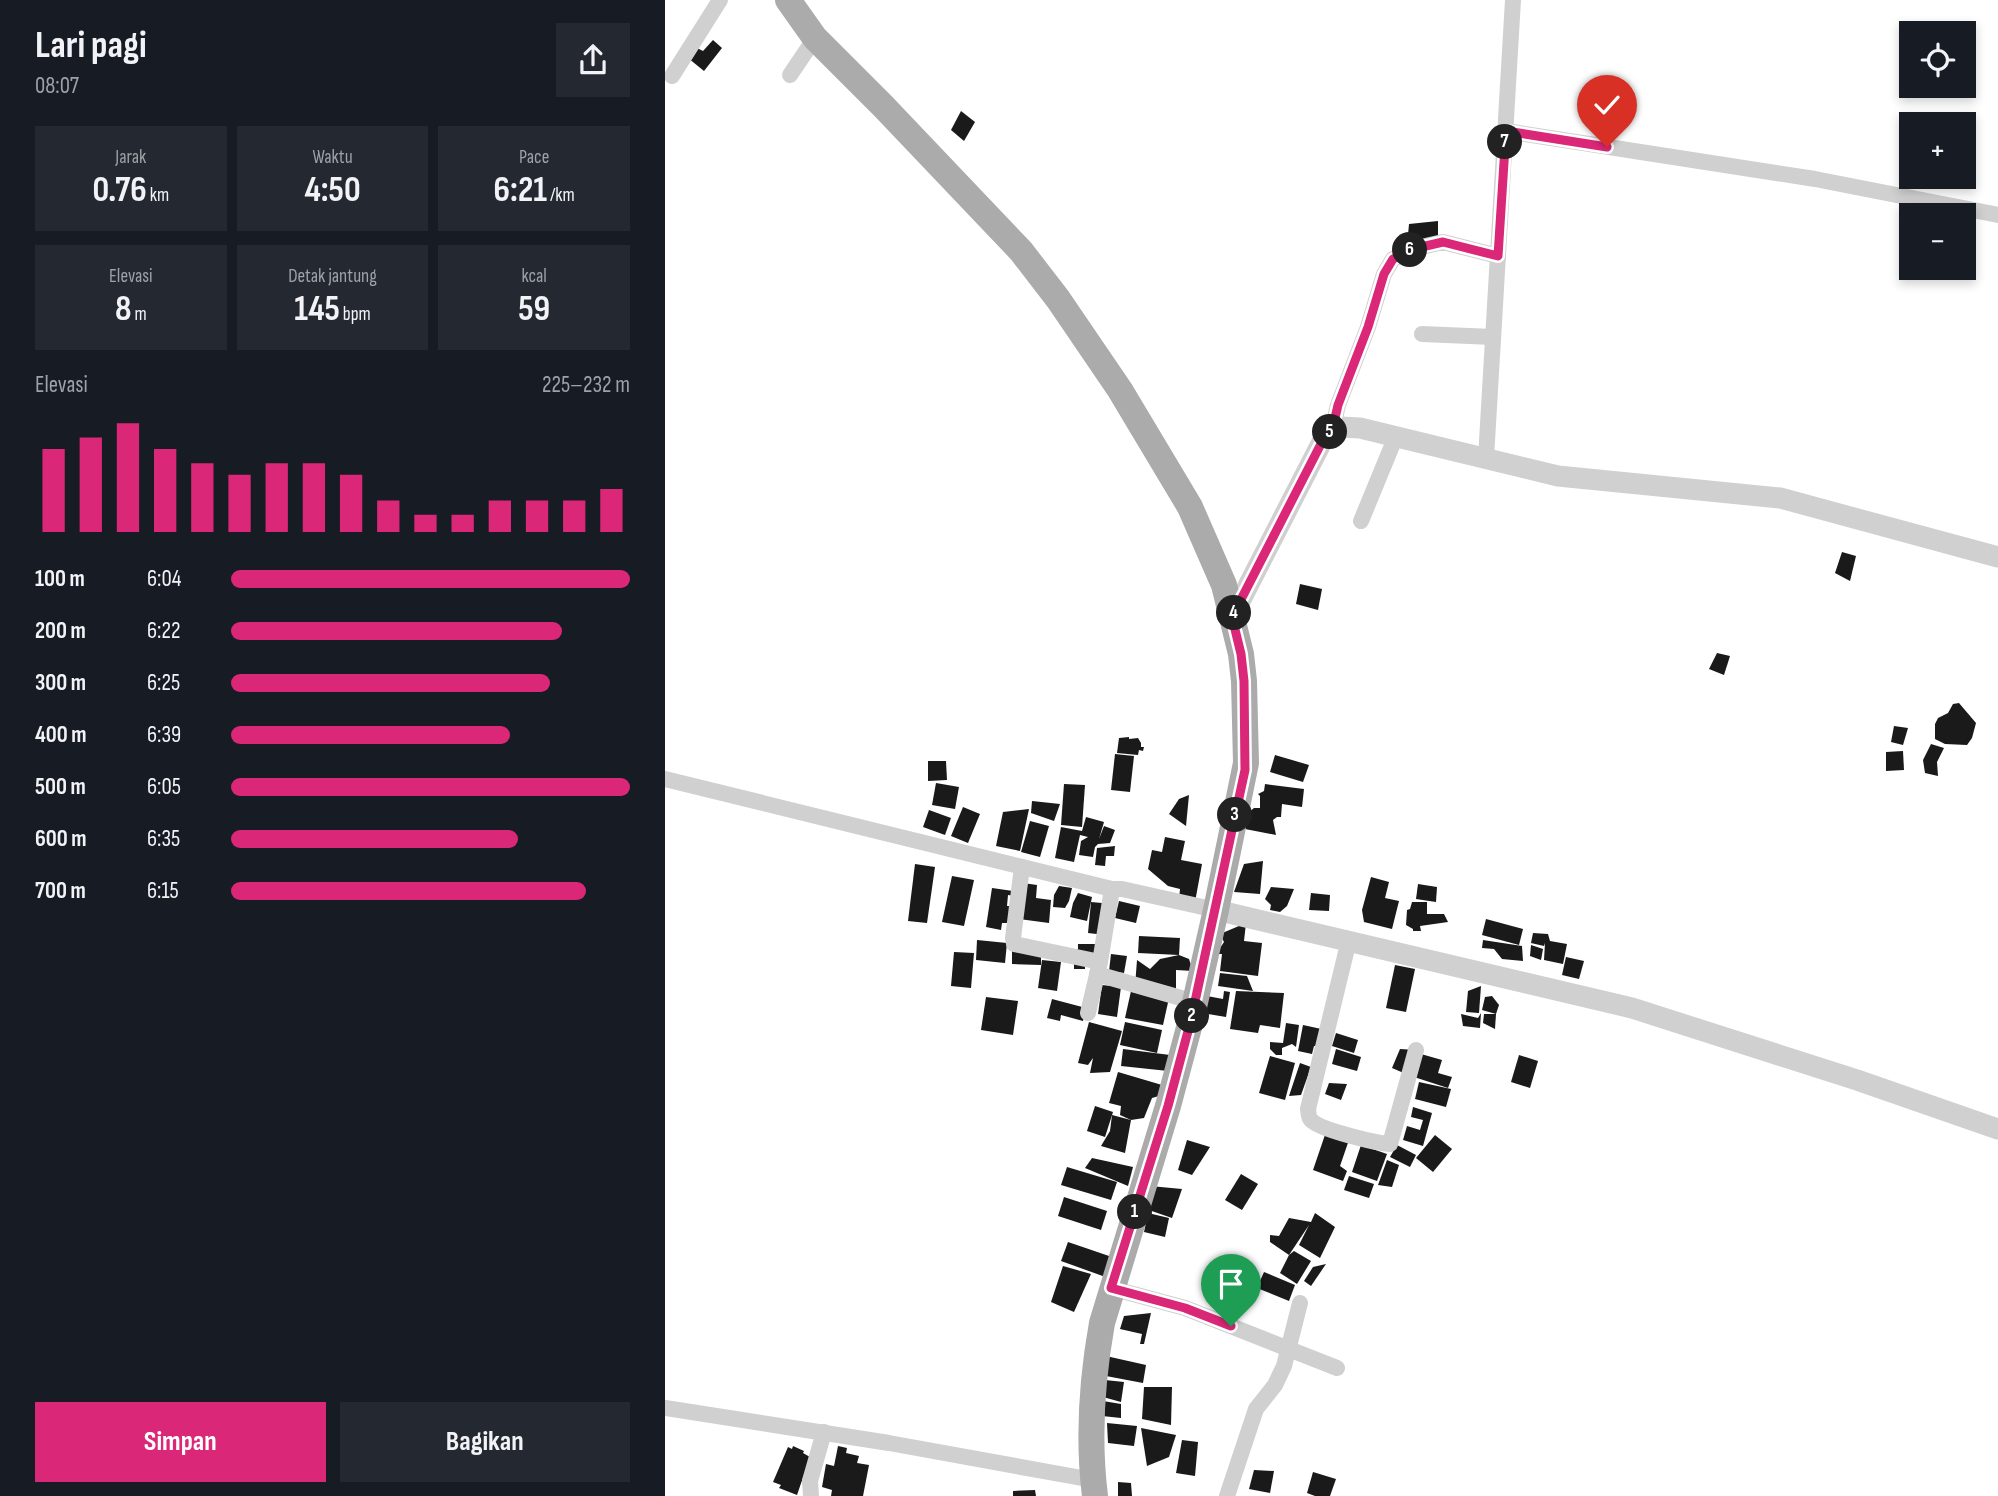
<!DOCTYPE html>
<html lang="id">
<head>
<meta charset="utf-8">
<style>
	body { margin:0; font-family:"Sofia Sans Condensed",sans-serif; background:#242831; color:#f1f3f6; height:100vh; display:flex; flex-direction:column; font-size:26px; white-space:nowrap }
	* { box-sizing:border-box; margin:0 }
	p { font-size:23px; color:#9ea1a6 }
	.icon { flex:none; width:38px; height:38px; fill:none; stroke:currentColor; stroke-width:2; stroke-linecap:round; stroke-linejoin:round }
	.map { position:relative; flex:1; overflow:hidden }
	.details { display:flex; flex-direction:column; background:#171b24; width:665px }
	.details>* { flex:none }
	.buttons { position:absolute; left:1234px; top:21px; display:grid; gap:14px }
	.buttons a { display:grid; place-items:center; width:77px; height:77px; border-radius:0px; background:#171b24; box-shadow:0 4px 10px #0003; font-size:35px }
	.pin { position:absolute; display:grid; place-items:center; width:60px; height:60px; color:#fff; margin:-72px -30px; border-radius:50% 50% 50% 0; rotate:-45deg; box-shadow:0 0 7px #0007 }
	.pin .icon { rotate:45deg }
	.km { position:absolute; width:35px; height:35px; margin:-18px; border-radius:50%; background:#222; color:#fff; font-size:19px; line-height:35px; text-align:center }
	.round { display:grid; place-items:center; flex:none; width:74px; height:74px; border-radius:0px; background:#242831 }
	.summary { display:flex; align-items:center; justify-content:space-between; height:119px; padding:0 35px }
	h1 { font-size:38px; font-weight:700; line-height:52px }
	.metrics { display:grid; grid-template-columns:repeat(3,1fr); gap:10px; height:119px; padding:7px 35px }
	.metrics div { display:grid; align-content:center; border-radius:0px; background:#242831; text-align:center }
	.metrics b { font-size:35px; font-weight:700 }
	.metrics small { font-size:19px; font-weight:400 }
	.metrics p { font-size:19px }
	.chart { height:196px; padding:14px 35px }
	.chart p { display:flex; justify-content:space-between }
	.chart svg { width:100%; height:126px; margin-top:7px; stroke:#db2777; stroke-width:6 }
	.primary-button { display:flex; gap:14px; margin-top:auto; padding:14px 35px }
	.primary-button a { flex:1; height:80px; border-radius:0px; background:#db2777; color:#fff; font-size:28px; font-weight:700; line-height:80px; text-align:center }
	.primary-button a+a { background:#242831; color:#f1f3f6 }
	ul { padding:0 35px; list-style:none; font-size:23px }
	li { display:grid; grid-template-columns:112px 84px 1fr; align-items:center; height:52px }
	li i { height:18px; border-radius:9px; background:#db2777 }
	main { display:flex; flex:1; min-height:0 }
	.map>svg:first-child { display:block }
	.building { fill:#1a1a1a }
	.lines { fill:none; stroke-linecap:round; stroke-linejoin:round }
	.minor { stroke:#d0d0d0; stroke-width:16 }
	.tertiary { stroke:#d0d0d0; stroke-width:21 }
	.primary { stroke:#ababab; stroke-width:26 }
	.route-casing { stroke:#fff; stroke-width:14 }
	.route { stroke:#db2777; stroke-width:9 }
</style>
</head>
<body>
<main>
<section class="details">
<div class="summary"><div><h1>Lari pagi</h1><p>08:07</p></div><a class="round"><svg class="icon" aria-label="share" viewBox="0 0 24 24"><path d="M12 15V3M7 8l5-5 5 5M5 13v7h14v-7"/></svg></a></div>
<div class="metrics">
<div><p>Jarak</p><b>0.76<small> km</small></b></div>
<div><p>Waktu</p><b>4:50</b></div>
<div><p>Pace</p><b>6:21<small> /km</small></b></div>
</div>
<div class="metrics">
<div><p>Elevasi</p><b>8<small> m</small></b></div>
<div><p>Detak jantung</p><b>145<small> bpm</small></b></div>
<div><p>kcal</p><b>59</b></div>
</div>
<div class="chart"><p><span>Elevasi</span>225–232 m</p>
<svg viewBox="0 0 160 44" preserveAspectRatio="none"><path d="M5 44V15M15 44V11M25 44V6M35 44V15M45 44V20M55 44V24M65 44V20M75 44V20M85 44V24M95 44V33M105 44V38M115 44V38M125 44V33M135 44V33M145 44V33M155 44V29"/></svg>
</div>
<ul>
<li><b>100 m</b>6:04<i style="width:100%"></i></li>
<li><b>200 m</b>6:22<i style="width:83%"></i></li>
<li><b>300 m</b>6:25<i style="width:80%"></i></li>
<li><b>400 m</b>6:39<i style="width:70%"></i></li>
<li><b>500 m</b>6:05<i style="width:100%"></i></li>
<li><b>600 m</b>6:35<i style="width:72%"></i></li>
<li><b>700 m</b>6:15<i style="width:89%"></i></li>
</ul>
<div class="primary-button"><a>Simpan</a><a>Bagikan</a></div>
</section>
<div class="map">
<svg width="1333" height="1496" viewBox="0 0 1333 1496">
	<rect width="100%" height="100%" fill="#fff"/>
	<!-- building -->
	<g class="building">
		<polygon points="48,40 57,48 39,71 23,58 30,47 38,51"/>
		<polygon points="296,111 310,122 299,141 286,130"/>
		<polygon points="773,221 773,239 742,246 744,224"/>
		<polygon points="1177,552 1191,556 1185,581 1170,573"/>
		<polygon points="635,584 657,589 653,610 631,604"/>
		<polygon points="1052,653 1065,656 1059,675 1044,669"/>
		<polygon points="1294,703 1311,723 1307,738 1302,745 1280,744 1270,739 1270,724 1273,718 1283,713 1288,704"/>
		<polygon points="1229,726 1243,728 1238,745 1226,742"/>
		<polygon points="464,737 464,739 473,738 476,743 476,747 479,747 478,751 474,750 473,755 452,753 454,738"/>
		<polygon points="1266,744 1279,748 1272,762 1273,776 1260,773 1258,760"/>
		<polygon points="1238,751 1239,770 1221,771 1221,752"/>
		<polygon points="450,754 469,756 465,792 446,790"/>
		<polygon points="610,755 644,765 638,782 605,772"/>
		<polygon points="263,761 281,761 282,780 263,781"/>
		<polygon points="271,783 294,787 290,809 267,805"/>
		<polygon points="399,784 420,785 417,827 396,825"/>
		<polygon points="600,784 639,789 637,807 617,804 616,817 612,817 608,820 611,835 580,829 584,812 589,808 595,808 595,796 593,794 599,791"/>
		<polygon points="524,795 521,826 504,814 514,799"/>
		<polygon points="367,801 395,804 389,821 366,813"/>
		<polygon points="298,807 315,814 303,843 286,836"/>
		<polygon points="364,809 355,851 331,846 338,812"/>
		<polygon points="264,810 286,818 280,835 258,827"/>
		<polygon points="421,817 439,822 434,839 439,826 450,830 445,843 433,844 430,847 428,857 414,855 416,841 423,837 415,835 409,862 390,858 396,827 417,831"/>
		<polygon points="365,821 384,826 375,857 356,852"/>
		<polygon points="500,837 520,841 516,860 537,864 530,902 514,899 515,889 503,886 483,869 487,850 497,852"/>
		<polygon points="450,846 449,856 441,856 440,866 430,865 432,848"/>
		<polygon points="598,861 595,894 569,892 579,864"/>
		<polygon points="250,864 270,867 262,923 243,921"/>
		<polygon points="287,876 309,880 299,926 277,922"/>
		<polygon points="706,877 724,882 720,898 734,901 727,929 699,922 697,910"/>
		<polygon points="358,883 372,885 371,898 386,900 384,923 354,919"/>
		<polygon points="753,884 772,887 771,902 751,899"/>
		<polygon points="394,886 407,888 404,901 400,908 388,907 389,895"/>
		<polygon points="606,887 629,889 622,906 615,912 605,910 606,905 600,899"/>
		<polygon points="327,888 348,891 349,896 343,895 342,906 347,906 343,923 337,923 336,930 321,927"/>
		<polygon points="413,893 427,897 422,921 405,917 408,903"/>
		<polygon points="646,893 665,895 664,911 644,910"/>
		<polygon points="454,901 475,906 471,923 450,918"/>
		<polygon points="426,902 448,904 440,935 423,933"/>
		<polygon points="747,902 762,902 762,914 779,914 783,922 755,926 756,931 748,931 748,929 741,925 742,910 745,909"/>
		<polygon points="821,919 858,929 854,945 817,935"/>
		<polygon points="581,923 579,941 597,943 593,976 555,971 557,954 551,954 559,942 555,934"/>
		<polygon points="868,933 883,934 885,941 902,944 898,964 879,960 880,943 879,946 866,943"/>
		<polygon points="474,936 515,938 514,955 473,953"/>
		<polygon points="312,940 342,943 340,963 311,960"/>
		<polygon points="818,940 857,946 858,961 837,959 829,949 817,948"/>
		<polygon points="413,944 434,944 434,965 420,965 420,969 409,969 409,951 413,949"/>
		<polygon points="866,945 878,949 876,960 865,956"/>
		<polygon points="347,947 376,948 376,965 347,964"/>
		<polygon points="289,952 309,953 306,988 286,986"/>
		<polygon points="446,954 462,956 459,973 444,971"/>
		<polygon points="514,955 524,959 528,971 511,970 511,993 470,986 472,960 485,969 495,959"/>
		<polygon points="901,957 919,961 914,979 897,975"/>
		<polygon points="377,960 396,962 392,991 373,988"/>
		<polygon points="730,965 750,969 741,1012 721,1008"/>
		<polygon points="555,973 582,976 588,991 553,986"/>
		<polygon points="437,985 456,987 452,1017 433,1014"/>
		<polygon points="816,986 814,1013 801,1012 803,991"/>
		<polygon points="466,991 504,998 498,1025 460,1018"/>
		<polygon points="559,991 565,992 561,1017 543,1014 540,1009 542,996 558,999"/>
		<polygon points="571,991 619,993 615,1028 595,1025 593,1033 565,1029"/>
		<polygon points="827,996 834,1005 831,1014 817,1010 820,997"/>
		<polygon points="321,997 353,1001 348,1035 316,1030"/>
		<polygon points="387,999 421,1008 418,1021 396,1015 395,1021 382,1018"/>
		<polygon points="816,1013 815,1028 798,1026 796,1014 813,1018"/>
		<polygon points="819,1014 831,1014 830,1029 818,1023"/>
		<polygon points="424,1022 457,1031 445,1072 425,1073 428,1058 423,1065 413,1063"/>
		<polygon points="460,1022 497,1030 492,1053 455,1045"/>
		<polygon points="621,1023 634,1025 631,1047 627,1044 617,1048 617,1055 611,1055 605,1049 605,1042 618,1043"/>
		<polygon points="638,1025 661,1030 657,1047 649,1046 647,1054 633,1051"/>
		<polygon points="671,1033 693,1040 689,1053 667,1046"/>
		<polygon points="458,1049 505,1055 503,1071 456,1066"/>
		<polygon points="671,1049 696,1057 692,1071 667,1064"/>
		<polygon points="735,1049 751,1050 741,1074 727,1068"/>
		<polygon points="756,1054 777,1060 773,1073 787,1077 783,1088 749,1077"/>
		<polygon points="854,1055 873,1061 865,1088 846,1082"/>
		<polygon points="605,1056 630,1063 620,1100 594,1093"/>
		<polygon points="635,1063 646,1067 636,1095 624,1096"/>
		<polygon points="453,1072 497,1085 494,1096 487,1098 479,1118 466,1120 455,1115 456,1106 444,1103"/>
		<polygon points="754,1082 786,1089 781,1107 750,1099"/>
		<polygon points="664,1083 682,1084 676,1100 660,1094"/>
		<polygon points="430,1106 448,1112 440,1137 422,1131"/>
		<polygon points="748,1107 767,1113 758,1146 738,1140 742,1126 755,1130 758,1120 746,1117"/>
		<polygon points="447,1115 466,1120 460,1153 436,1146 445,1131"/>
		<polygon points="662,1129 685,1137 675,1166 682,1171 678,1181 648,1170"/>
		<polygon points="770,1135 787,1149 768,1172 751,1158"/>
		<polygon points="522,1140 545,1147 527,1175 513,1170"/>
		<polygon points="696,1145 722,1154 712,1181 687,1172"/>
		<polygon points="732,1145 751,1155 745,1167 725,1157"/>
		<polygon points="427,1158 468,1167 463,1186 420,1168"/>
		<polygon points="722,1160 734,1165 727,1187 713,1185"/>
		<polygon points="402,1167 452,1182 446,1200 396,1185"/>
		<polygon points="576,1174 593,1184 577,1210 560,1200"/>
		<polygon points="684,1176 709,1184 704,1198 679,1190"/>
		<polygon points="485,1186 517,1189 507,1218 478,1208"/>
		<polygon points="399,1197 442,1211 436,1230 393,1216"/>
		<polygon points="483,1213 504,1218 500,1237 479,1232"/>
		<polygon points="650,1213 670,1227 655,1258 634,1245 644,1225 624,1255 605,1242 605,1235 614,1236 624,1218 646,1222"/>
		<polygon points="403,1242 447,1257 446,1279 396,1261"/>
		<polygon points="629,1251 646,1261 632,1284 615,1273 624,1255"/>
		<polygon points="661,1264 646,1286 639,1281 648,1267"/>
		<polygon points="398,1266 426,1274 409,1312 386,1302"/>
		<polygon points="599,1272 630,1285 624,1301 592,1288"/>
		<polygon points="486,1313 479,1344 475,1344 477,1334 455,1329 459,1316"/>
		<polygon points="441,1356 481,1365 478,1383 441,1376"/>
		<polygon points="440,1380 459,1382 456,1402 438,1397"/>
		<polygon points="479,1387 507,1387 506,1425 477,1419"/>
		<polygon points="438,1401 456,1404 456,1418 437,1416"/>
		<polygon points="442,1423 472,1426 469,1446 443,1443"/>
		<polygon points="476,1428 511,1435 504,1457 482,1466"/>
		<polygon points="517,1440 533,1442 530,1476 511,1473"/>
		<polygon points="128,1446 139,1451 138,1453 145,1457 132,1495 114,1488 116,1485 108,1482 123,1447 127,1449"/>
		<polygon points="173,1446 182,1448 181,1453 194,1456 192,1463 204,1465 198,1496 166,1496 167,1490 157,1487 161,1464 169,1466"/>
		<polygon points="589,1470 609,1471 605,1493 584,1489"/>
		<polygon points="648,1472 671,1479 665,1496 650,1496 642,1493"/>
		<polygon points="453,1482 466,1483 467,1496 453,1496"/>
		<polygon points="370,1490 371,1496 348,1496 348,1491"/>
	</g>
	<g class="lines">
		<!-- minor -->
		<g class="minor">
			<polyline points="125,75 150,38"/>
			<polyline points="7,76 55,0"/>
			<polyline points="841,131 1150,179 1333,215"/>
			<polyline points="757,334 828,337"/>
			<polyline points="667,431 673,405 703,327 719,274 728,259 752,248 778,242 833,256"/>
			<polyline points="821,458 848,0"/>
			<polyline points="696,521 731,436"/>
			<polyline points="0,779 447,889 457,889 551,910"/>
			<polyline points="357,867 348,938 349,944 435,962"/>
			<path d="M684,940L643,1109C644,1114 643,1117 646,1120C655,1130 711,1143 725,1144L751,1050"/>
			<polyline points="432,974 530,1002"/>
			<polyline points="423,1013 435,962 447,889"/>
			<polyline points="446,1288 520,1308 672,1368"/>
			<polyline points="0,1408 224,1443 428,1480"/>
			<polyline points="146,1496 145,1481 159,1432"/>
			<polyline points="562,1496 591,1409 610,1385 619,1366 635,1303"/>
		</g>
		<!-- tertiary -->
		<g class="tertiary">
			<polyline points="567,617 659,438 675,427 695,428 893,476 1115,498 1333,557"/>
			<polyline points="551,910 967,1008 1192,1080 1333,1129"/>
		</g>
		<!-- primary -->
		<path class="primary" d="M123,0L150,38L218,106L356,251L393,299L455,390L525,507L559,585L576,654L579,681L581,763L551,910L526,1020L503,1106L437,1323C427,1379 423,1440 430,1496"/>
	</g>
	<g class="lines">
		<!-- route casing -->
		<g class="route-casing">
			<polyline id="route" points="566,1326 520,1308 446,1288 503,1106 526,1020 580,770 579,681 576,654 567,617 659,438 667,431 673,405 703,327 719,274 728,259 752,248 778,242 833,256 841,131 942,147"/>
		</g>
		<!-- route -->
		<use href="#route" class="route"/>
	</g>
</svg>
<div class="buttons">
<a><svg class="icon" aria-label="locate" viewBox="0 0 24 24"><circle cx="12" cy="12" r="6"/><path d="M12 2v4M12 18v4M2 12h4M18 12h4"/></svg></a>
<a>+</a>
<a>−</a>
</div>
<div class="pin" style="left:566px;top:1326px;background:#1e9e55"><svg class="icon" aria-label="arrive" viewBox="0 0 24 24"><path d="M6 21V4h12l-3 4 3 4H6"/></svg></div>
<div class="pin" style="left:942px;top:147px;background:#d93025"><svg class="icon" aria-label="check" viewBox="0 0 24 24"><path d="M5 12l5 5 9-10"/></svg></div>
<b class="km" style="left:470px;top:1212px">1</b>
<b class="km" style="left:527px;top:1016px">2</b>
<b class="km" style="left:570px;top:815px">3</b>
<b class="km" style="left:569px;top:613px">4</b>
<b class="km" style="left:665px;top:432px">5</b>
<b class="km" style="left:745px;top:250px">6</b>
<b class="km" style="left:840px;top:142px">7</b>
</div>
</main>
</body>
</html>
